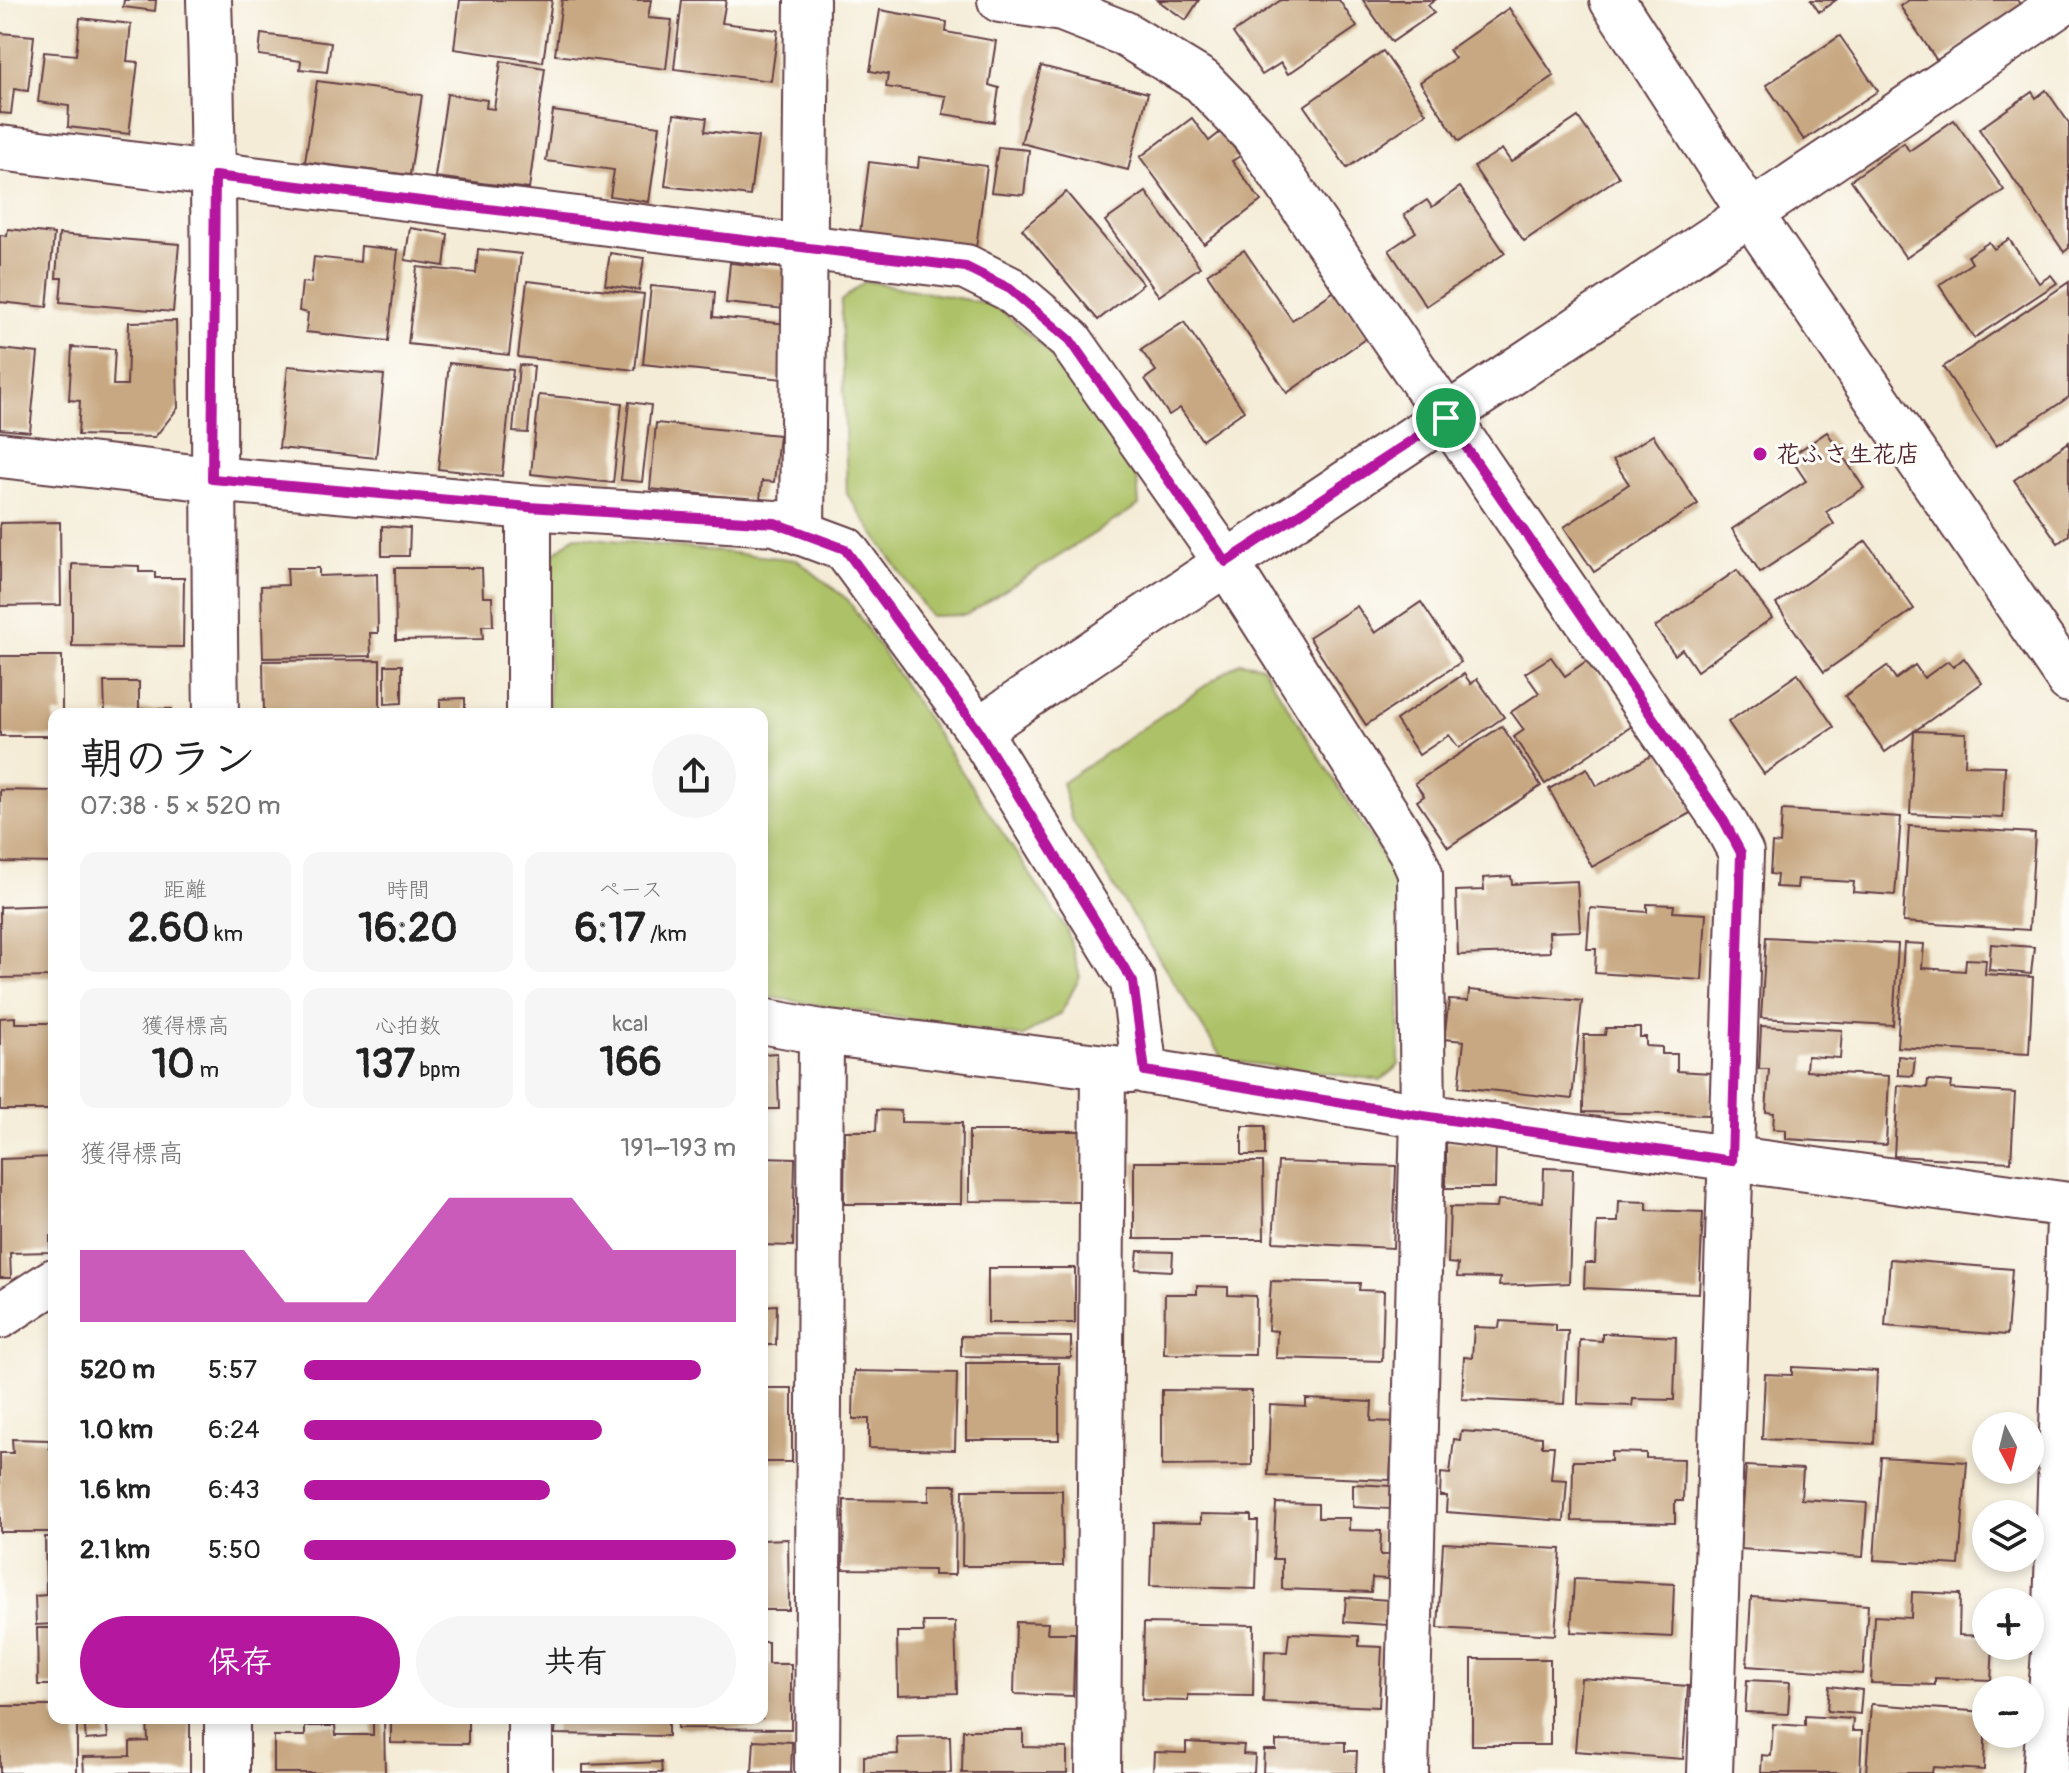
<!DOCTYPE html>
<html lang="ja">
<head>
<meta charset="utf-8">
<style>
	body { margin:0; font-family:Pangolin,"Klee One",sans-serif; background:#f6f6f6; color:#222; height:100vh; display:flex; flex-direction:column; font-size:30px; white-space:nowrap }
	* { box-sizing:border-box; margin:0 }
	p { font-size:26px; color:#767676 }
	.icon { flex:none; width:44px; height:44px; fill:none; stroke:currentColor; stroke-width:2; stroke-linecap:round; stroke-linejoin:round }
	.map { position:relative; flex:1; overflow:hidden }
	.panel { position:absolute; left:48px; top:708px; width:720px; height:1016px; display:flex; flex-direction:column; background:#fff; border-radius:16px; box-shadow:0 4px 12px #0003 }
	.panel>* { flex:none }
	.needle { width:52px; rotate:173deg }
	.tools { position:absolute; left:1972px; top:1412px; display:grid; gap:16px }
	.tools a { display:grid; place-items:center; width:72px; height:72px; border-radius:50%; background:#fff; box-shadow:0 4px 12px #0003; font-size:40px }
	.pin { position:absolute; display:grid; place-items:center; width:68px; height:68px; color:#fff; margin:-34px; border:4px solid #fff; border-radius:50%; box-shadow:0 2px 8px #0007 }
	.round { display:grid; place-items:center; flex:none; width:84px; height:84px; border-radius:42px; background:#f6f6f6 }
	.headline { display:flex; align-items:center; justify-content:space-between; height:136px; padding:0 32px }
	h1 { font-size:44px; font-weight:800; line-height:60px }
	.stats { display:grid; grid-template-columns:repeat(3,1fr); gap:12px; height:136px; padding:8px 32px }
	.stats div { display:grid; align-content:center; border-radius:16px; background:#f6f6f6; text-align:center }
	.stats b { font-size:40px; font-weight:800 }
	.stats small { font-size:22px; font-weight:400 }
	.stats p { font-size:22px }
	.chart { height:224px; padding:16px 32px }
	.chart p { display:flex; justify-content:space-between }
	.chart svg { width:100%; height:144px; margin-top:8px; fill:#b5179e; opacity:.7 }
	.cta { display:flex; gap:16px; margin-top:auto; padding:16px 32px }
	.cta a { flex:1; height:92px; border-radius:48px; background:#b5179e; color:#fff; font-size:32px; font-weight:800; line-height:92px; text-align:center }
	.cta a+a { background:#f6f6f6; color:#222 }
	ul { padding:0 32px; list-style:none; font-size:26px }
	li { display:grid; grid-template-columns:128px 96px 1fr; align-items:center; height:60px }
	li i { height:20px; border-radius:10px; background:#b5179e }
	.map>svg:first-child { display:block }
	.green { fill:#adc267; stroke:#7c7049; stroke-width:2 }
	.building { fill:#c8a882 }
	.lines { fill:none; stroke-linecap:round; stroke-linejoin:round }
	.minor-casing { stroke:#643e45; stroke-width:48 }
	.minor { stroke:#fff; stroke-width:44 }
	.route-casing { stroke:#fff; stroke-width:16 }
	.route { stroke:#b5179e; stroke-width:10 }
	.poi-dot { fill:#b5179e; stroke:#fdfcf7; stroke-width:3 }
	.labels { text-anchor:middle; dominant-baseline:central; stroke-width:6; stroke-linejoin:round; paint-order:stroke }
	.poi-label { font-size:24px; font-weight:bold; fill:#4a1f2b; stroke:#fdfcf7; text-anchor:start }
</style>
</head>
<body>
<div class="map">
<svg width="2069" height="1773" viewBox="0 0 2069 1773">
	<rect width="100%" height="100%" fill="#fdfcf7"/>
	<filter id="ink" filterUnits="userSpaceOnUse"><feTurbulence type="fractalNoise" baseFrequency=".0125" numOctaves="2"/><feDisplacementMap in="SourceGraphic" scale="16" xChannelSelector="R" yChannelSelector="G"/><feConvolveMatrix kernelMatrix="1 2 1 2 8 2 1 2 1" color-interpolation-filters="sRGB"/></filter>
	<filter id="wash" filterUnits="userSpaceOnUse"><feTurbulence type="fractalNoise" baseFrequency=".006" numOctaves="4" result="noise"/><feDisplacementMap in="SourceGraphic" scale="32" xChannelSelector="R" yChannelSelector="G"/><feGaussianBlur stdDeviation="1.8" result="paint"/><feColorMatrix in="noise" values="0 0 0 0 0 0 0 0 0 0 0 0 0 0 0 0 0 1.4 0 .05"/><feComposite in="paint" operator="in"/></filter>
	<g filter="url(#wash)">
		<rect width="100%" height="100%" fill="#f4ecd7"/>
		<!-- green -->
		<g class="green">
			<polygon points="865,281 995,305 1045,348 1137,479 1139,505 966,615 930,616 847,494 841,301"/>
			<polygon points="575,536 797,560 848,600 1067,930 1080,977 1061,1013 1022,1037 762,996 762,714 549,714 548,559"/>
			<polygon points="1240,662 1262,666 1401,886 1399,1065 1381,1080 1223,1060 1071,818 1062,783"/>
		</g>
		<g id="blocks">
			<!-- building -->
			<g class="building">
				<polygon points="124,0 156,0 155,11 123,7"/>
				<polygon points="460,0 552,0 543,62 454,49"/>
				<polygon points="562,0 651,0 648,18 672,20 666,69 555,55"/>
				<polygon points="682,0 726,0 722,23 778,30 771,81 674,69"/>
				<polygon points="1157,0 1199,0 1186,20"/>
				<polygon points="1281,0 1339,0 1357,27 1288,74 1281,63 1262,75 1233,33"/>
				<polygon points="1363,0 1435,0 1428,5 1434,13 1392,42"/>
				<polygon points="1811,0 1836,0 1819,12"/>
				<polygon points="1909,0 2017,0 2022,7 1938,62 1900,6"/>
				<polygon points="1509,8 1554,76 1459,141 1420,82 1455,58 1449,50"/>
				<polygon points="880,10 947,22 946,32 996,41 989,85 999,88 994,122 943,114 946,96 886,87 888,74 870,71"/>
				<polygon points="80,18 131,24 127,61 138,62 129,134 68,127 69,106 38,102 44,52 76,55"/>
				<polygon points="0,33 34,36 28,91 14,89 11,114 0,113"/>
				<polygon points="261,34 331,43 327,72 300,69 301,61 259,55"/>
				<polygon points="1840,36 1878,91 1804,140 1766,85"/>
				<polygon points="1383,51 1426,113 1347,168 1304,106"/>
				<polygon points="501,61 545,68 529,189 435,177 447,94 487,100 486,108 494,109"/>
				<polygon points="1041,66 1148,93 1128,170 1021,143"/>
				<polygon points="317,81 422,95 410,175 305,162"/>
				<polygon points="2046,90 2069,123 2069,248 2064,252 1979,129 2032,92 2036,98"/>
				<polygon points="553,111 660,126 649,202 610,196 614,170 546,161"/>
				<polygon points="674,114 707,118 705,131 758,137 750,196 665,186"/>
				<polygon points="1578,117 1619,177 1524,241 1474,167 1502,149 1511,162"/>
				<polygon points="1192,118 1209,141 1222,131 1240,156 1232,161 1261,201 1204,244 1140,157"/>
				<polygon points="1954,120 2004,190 1906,258 1851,180 1904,143 1909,151"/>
				<polygon points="998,147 1029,150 1024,195 991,192"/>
				<polygon points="919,157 987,166 976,248 860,233 869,162 918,168"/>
				<polygon points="1460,187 1505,253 1426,306 1389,250 1416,232 1404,215 1427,200 1432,207"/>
				<polygon points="1066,192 1143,284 1098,320 1022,229"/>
				<polygon points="1146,192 1200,267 1159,296 1105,221"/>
				<polygon points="410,228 448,234 444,266 405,260"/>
				<polygon points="8,229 54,234 47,307 0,302 0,235 7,236"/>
				<polygon points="59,234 179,244 173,312 60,302 62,278 56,278"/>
				<polygon points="2009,239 2039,283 2051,275 2057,283 1974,338 1939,285 1972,263 1968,256 1989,242 1994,249"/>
				<polygon points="361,246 398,250 388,341 306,332 308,313 299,311 302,282 311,283 314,257 360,262"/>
				<polygon points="478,249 521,254 509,355 408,344 417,267 476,273"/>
				<polygon points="1244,250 1292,320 1336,290 1368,337 1287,393 1207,274"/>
				<polygon points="610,253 644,258 639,290 605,285"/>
				<polygon points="730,263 789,269 785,309 726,303"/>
				<polygon points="527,281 644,294 635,370 518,357"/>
				<polygon points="2069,282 2069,397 1996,446 1943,367"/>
				<polygon points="651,286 715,292 713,317 788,324 783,379 643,364"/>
				<polygon points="176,321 178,408 155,437 78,435 80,401 69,400 72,347 115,349 113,385 127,385 129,322"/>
				<polygon points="1184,322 1244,411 1202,440 1180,408 1169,415 1145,379 1156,371 1141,350"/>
				<polygon points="0,349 38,353 30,432 0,429"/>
				<polygon points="449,363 513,370 502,476 438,469"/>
				<polygon points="519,365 534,366 528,433 513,432"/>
				<polygon points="288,366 384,375 376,458 279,448"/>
				<polygon points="539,395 622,403 613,483 531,474"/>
				<polygon points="629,402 651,405 642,482 621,480"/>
				<polygon points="656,423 779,435 774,482 762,481 760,500 650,489"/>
				<polygon points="1827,432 1864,488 1826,512 1834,524 1760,572 1732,529 1806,481 1790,457"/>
				<polygon points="1653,435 1698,504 1594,572 1564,527 1629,484 1613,460"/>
				<polygon points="2069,442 2069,535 2058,543 2014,480"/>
				<polygon points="60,522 61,605 0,606 0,523"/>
				<polygon points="382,526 410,528 409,556 382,556"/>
				<polygon points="1866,541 1914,609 1824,672 1776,604"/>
				<polygon points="72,564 139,566 139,572 155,572 155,578 184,578 183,647 72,646"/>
				<polygon points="287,568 319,568 319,576 377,574 378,633 370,633 371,656 263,658 261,586 288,585"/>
				<polygon points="395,568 482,568 483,597 492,597 493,626 482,626 483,639 396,640"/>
				<polygon points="1737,570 1772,618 1697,671 1682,649 1675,655 1655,627"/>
				<polygon points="1421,602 1461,662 1366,725 1309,637 1357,606 1375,633"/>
				<polygon points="0,656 62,656 62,714 54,714 54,736 0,736"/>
				<polygon points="1551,657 1565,676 1588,660 1632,726 1545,784 1514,737 1524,730 1511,712 1539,693 1525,673"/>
				<polygon points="1964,658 1982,683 1885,752 1845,696 1887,666 1896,679 1915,665 1924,678 1948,661 1953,667"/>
				<polygon points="380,660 380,714 264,714 263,661"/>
				<polygon points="385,665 402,665 402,703 385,704"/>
				<polygon points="1464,674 1471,684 1477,679 1504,717 1459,748 1449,735 1419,755 1396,720"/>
				<polygon points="1798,674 1834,727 1764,774 1728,722"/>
				<polygon points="104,682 139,682 139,709 172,709 172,714 105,714"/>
				<polygon points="465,698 465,714 440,714 440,699"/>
				<polygon points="1502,726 1541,786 1448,847 1417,801 1424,796 1415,783"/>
				<polygon points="1914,731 1966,733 1965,765 2005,766 2003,818 1910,814"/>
				<polygon points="1660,751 1694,811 1592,867 1549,789 1587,768 1597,786"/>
				<polygon points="0,790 54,791 54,863 0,862"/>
				<polygon points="1782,810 1901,817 1895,895 1853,892 1854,882 1798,879 1797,888 1776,887 1777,875 1770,874 1772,843 1780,844"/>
				<polygon points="1909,826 2035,833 2029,930 1903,922"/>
				<polygon points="1511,876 1512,884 1577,881 1580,931 1549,932 1550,952 1458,955 1456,891 1484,890 1483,878"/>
				<polygon points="1647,904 1674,905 1673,912 1706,914 1702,980 1595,973 1596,949 1587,949 1590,908 1647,912"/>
				<polygon points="54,905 54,977 0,978 0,907"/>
				<polygon points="1766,937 1898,944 1893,1025 1761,1018"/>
				<polygon points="1904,943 1924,944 1922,968 1965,971 1966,959 1986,960 1985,974 2033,977 2029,1054 1897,1047"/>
				<polygon points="1991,944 2034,947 2031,974 1989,970"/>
				<polygon points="1469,990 1582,1001 1572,1099 1459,1087 1464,1041 1444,1039 1449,1000 1468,1001"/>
				<polygon points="15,1017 15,1023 54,1023 54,1110 0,1110 0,1018"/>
				<polygon points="1761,1026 1842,1030 1840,1058 1807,1056 1806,1071 1889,1076 1886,1145 1786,1139 1786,1130 1773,1129 1774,1113 1766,1112 1769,1069 1759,1069"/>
				<polygon points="1606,1028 1640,1028 1640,1037 1646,1037 1646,1046 1662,1047 1662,1054 1677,1054 1677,1071 1711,1073 1710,1115 1583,1112 1584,1035 1605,1035"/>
				<polygon points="777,1053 779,1109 762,1109 762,1054"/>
				<polygon points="1898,1056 1915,1058 1913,1076 1898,1075"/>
				<polygon points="1928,1080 1952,1082 1951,1089 2015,1093 2011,1162 1894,1156 1898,1085 1927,1088"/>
				<polygon points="877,1110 901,1111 901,1122 962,1123 961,1204 844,1204 845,1131 876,1131"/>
				<rect x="1242" y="1126" width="23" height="29"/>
				<polygon points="969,1131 1081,1131 1080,1202 969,1201"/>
				<polygon points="1496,1141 1495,1188 1446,1188 1446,1142"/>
				<polygon points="54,1157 54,1236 50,1236 50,1252 10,1253 11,1278 0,1278 0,1159"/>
				<polygon points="762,1157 795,1158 793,1246 762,1245"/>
				<polygon points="1134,1162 1263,1162 1264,1239 1134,1239"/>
				<polygon points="1278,1162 1396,1166 1393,1248 1273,1242"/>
				<polygon points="1544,1168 1573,1169 1569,1283 1499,1286 1500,1278 1457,1277 1458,1264 1448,1263 1450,1207 1497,1208 1498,1200 1543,1202"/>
				<polygon points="1619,1201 1647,1202 1647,1210 1703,1212 1699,1293 1584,1288 1585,1263 1595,1263 1597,1222 1618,1222"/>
				<polygon points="1138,1251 1173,1252 1172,1271 1136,1269"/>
				<polygon points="1890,1259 2012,1269 2007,1335 1885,1326"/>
				<rect x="988" y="1268" width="87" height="55"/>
				<polygon points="1271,1281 1360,1283 1359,1290 1384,1291 1382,1361 1276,1358 1277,1331 1268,1330"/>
				<polygon points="1197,1286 1228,1287 1228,1295 1256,1296 1255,1355 1164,1354 1165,1294 1197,1294"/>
				<polygon points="777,1305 776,1345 762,1345 762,1306"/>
				<polygon points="1500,1321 1556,1324 1556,1331 1568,1331 1564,1404 1462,1399 1464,1357 1472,1358 1474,1327 1499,1328"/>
				<polygon points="1602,1333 1676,1337 1674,1400 1633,1399 1632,1406 1578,1404 1580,1340 1602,1341"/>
				<polygon points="961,1336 1071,1337 1071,1358 961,1356"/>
				<rect x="966" y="1363" width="93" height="77"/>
				<polygon points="1792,1367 1877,1371 1874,1444 1762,1439 1765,1374 1792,1375"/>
				<polygon points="854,1371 957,1373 955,1450 869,1448 869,1419 853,1419"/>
				<rect x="762" y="1388" width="30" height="74"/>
				<polygon points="1162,1390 1252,1391 1252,1465 1162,1466"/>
				<polygon points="1306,1399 1372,1402 1371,1421 1393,1422 1390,1480 1268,1475 1270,1405 1306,1407"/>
				<polygon points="1461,1431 1542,1437 1542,1446 1554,1446 1551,1479 1567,1480 1564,1521 1446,1512 1447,1496 1440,1496 1441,1473 1450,1474 1454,1439 1460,1440"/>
				<polygon points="12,1439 49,1440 49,1448 54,1449 54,1532 0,1532 0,1453 13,1453"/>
				<polygon points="1611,1452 1646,1453 1646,1458 1684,1459 1683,1501 1675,1501 1675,1523 1572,1521 1573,1461 1611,1461"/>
				<polygon points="1881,1457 1967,1462 1959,1565 1874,1560"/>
				<polygon points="1746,1466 1803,1469 1801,1499 1867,1503 1863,1557 1740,1549"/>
				<polygon points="1353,1484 1391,1486 1390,1509 1353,1507"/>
				<polygon points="929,1485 956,1485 955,1575 934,1575 934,1570 843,1569 844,1500 929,1501"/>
				<polygon points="963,1490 1062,1490 1063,1566 962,1566"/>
				<polygon points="1276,1503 1318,1504 1318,1518 1349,1518 1349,1530 1381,1531 1380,1555 1388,1555 1387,1579 1372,1578 1371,1592 1282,1589 1282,1559 1273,1559"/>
				<polygon points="1201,1514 1251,1515 1251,1521 1258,1521 1256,1589 1150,1586 1152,1522 1201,1523"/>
				<polygon points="45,1537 54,1537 54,1624 36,1625 35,1596 46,1595"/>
				<polygon points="788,1539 789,1610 762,1610 762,1540"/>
				<polygon points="1443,1543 1561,1549 1555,1635 1438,1628"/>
				<polygon points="1574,1579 1674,1584 1672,1637 1571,1632"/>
				<polygon points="1912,1592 1960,1594 1959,1635 1986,1636 1986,1646 1993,1646 1991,1680 1935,1678 1935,1685 1871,1683 1874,1616 1911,1618"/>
				<polygon points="1346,1597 1389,1600 1387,1625 1344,1622"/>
				<polygon points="1751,1597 1868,1605 1863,1674 1747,1666"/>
				<polygon points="923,1622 955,1622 957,1693 898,1695 897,1632 924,1632"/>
				<polygon points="1016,1622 1048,1623 1047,1633 1075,1633 1073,1696 1014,1694"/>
				<polygon points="1144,1623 1254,1625 1253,1696 1188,1695 1188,1701 1142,1700"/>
				<polygon points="37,1628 54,1628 54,1685 38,1685"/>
				<polygon points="1289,1633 1359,1636 1359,1646 1382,1647 1379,1707 1263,1702 1265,1651 1287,1652"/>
				<polygon points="762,1642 768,1642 768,1664 791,1664 791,1729 677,1728 677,1718 762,1718"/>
				<rect x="1472" y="1659" width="78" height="86"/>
				<polygon points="1581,1678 1688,1686 1683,1759 1575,1751"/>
				<polygon points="1747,1680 1790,1682 1788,1714 1745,1712"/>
				<polygon points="1829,1686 1862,1690 1860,1714 1827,1711"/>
				<polygon points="1871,1704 1986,1712 1984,1770 1933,1767 1932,1773 1866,1773"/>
				<polygon points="0,1706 54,1706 54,1718 77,1718 77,1773 0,1773"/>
				<polygon points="1805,1716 1853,1719 1852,1731 1862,1731 1860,1773 1761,1773 1762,1755 1771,1756 1773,1724 1805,1726"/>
				<polygon points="84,1718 106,1718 108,1738 86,1740"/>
				<polygon points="147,1718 190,1718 190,1773 84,1773 83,1757 130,1756 130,1742 148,1741"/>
				<polygon points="373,1718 384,1718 385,1773 274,1773 274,1736 305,1736 305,1726 335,1726 336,1735 373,1735"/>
				<polygon points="556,1718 668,1718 668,1736 555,1734"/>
				<polygon points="391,1719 468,1719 468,1744 391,1743"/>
				<polygon points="963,1730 1023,1730 1023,1747 1067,1748 1067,1773 962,1773"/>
				<polygon points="950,1736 951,1773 864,1773 864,1756 898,1754 897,1737"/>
				<polygon points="754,1740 792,1742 791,1773 752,1773"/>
				<polygon points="1276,1741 1345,1742 1345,1751 1357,1751 1356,1773 1263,1773 1264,1750 1276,1750"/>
				<polygon points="1186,1742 1244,1745 1243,1754 1255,1755 1254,1773 1153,1773 1154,1752 1186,1753"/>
				<polygon points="661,1762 662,1773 583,1773 583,1765"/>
			</g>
		</g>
	</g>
	<g filter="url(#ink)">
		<use href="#blocks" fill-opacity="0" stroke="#643e45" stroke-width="2"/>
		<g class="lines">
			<!-- minor casing -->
			<g class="minor-casing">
				<g id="minor">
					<path d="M209,0C217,238 212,476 216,714"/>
					<polyline points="1000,0 1062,9 1123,33 1202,81 1254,135 1724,821 1741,853 1710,1773"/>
					<polyline points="1612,0 1752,216 2069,680"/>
					<polyline points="0,148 966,267 1010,289 1070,340 1226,562 1410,850 1420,873 1423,1116 1406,1773"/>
					<polyline points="0,455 212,479 529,507 775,523 845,549 978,730 1133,982 1145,1071 1423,1116 2069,1205"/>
					<polyline points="802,533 807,0"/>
					<polyline points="529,714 529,507"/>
					<path d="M978,730C1339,485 1706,247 2066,0"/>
					<polyline points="762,1021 821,1032 1130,1070"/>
					<polyline points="0,1316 54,1281"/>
					<polyline points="227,1718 227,1773"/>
					<polyline points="530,1718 530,1773"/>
					<polyline points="817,1773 821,1032"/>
					<polyline points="1098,1773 1103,1067"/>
					<polyline points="2045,1773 2055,1639 2069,1219"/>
				</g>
			</g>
			<!-- minor -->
			<use href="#minor" class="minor"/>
		</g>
	</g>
	<g class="lines" filter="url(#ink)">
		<!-- route casing -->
		<g class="route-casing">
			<polygon id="route" points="215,176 966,267 1010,289 1070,340 1226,562 1446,418 1724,821 1741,853 1732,1161 1423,1116 1145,1071 1133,982 978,730 845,549 775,523 529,507 212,479"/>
		</g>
		<!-- route -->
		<use href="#route" class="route"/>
	</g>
	<!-- markers -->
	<circle class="poi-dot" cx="1760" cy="454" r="8"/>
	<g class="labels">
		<!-- poi labels -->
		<g class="poi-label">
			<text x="1776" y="454">花ふさ生花店</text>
		</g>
	</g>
</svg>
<div class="tools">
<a><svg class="needle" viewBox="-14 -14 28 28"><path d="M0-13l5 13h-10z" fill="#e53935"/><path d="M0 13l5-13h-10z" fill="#767676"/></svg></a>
<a><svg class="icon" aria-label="layers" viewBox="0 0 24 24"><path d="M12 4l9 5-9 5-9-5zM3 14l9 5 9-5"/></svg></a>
<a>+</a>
<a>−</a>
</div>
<div class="pin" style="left:1446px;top:418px;background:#1e9e55"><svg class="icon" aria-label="arrive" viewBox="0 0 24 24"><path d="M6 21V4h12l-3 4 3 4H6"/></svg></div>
<section class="panel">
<div class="headline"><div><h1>朝のラン</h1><p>07:38 · 5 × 520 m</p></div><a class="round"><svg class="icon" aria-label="share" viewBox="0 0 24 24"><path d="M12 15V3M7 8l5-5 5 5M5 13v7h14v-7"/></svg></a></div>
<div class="stats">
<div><p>距離</p><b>2.60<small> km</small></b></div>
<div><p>時間</p><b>16:20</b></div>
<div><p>ペース</p><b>6:17<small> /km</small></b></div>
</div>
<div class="stats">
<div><p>獲得標高</p><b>10<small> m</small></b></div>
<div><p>心拍数</p><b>137<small> bpm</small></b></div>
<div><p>kcal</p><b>166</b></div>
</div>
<div class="chart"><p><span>獲得標高</span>191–193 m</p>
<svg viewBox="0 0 160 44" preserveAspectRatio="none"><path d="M0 44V22L10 22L20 22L30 22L40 22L50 38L60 38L70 38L80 22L90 6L100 6L110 6L120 6L130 22L140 22L150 22L160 22V44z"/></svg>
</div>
<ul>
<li><b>520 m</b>5:57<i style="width:92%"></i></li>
<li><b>1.0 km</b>6:24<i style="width:69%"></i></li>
<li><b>1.6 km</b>6:43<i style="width:57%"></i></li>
<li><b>2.1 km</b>5:50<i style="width:100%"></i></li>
</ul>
<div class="cta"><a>保存</a><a>共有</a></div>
</section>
</div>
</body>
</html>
